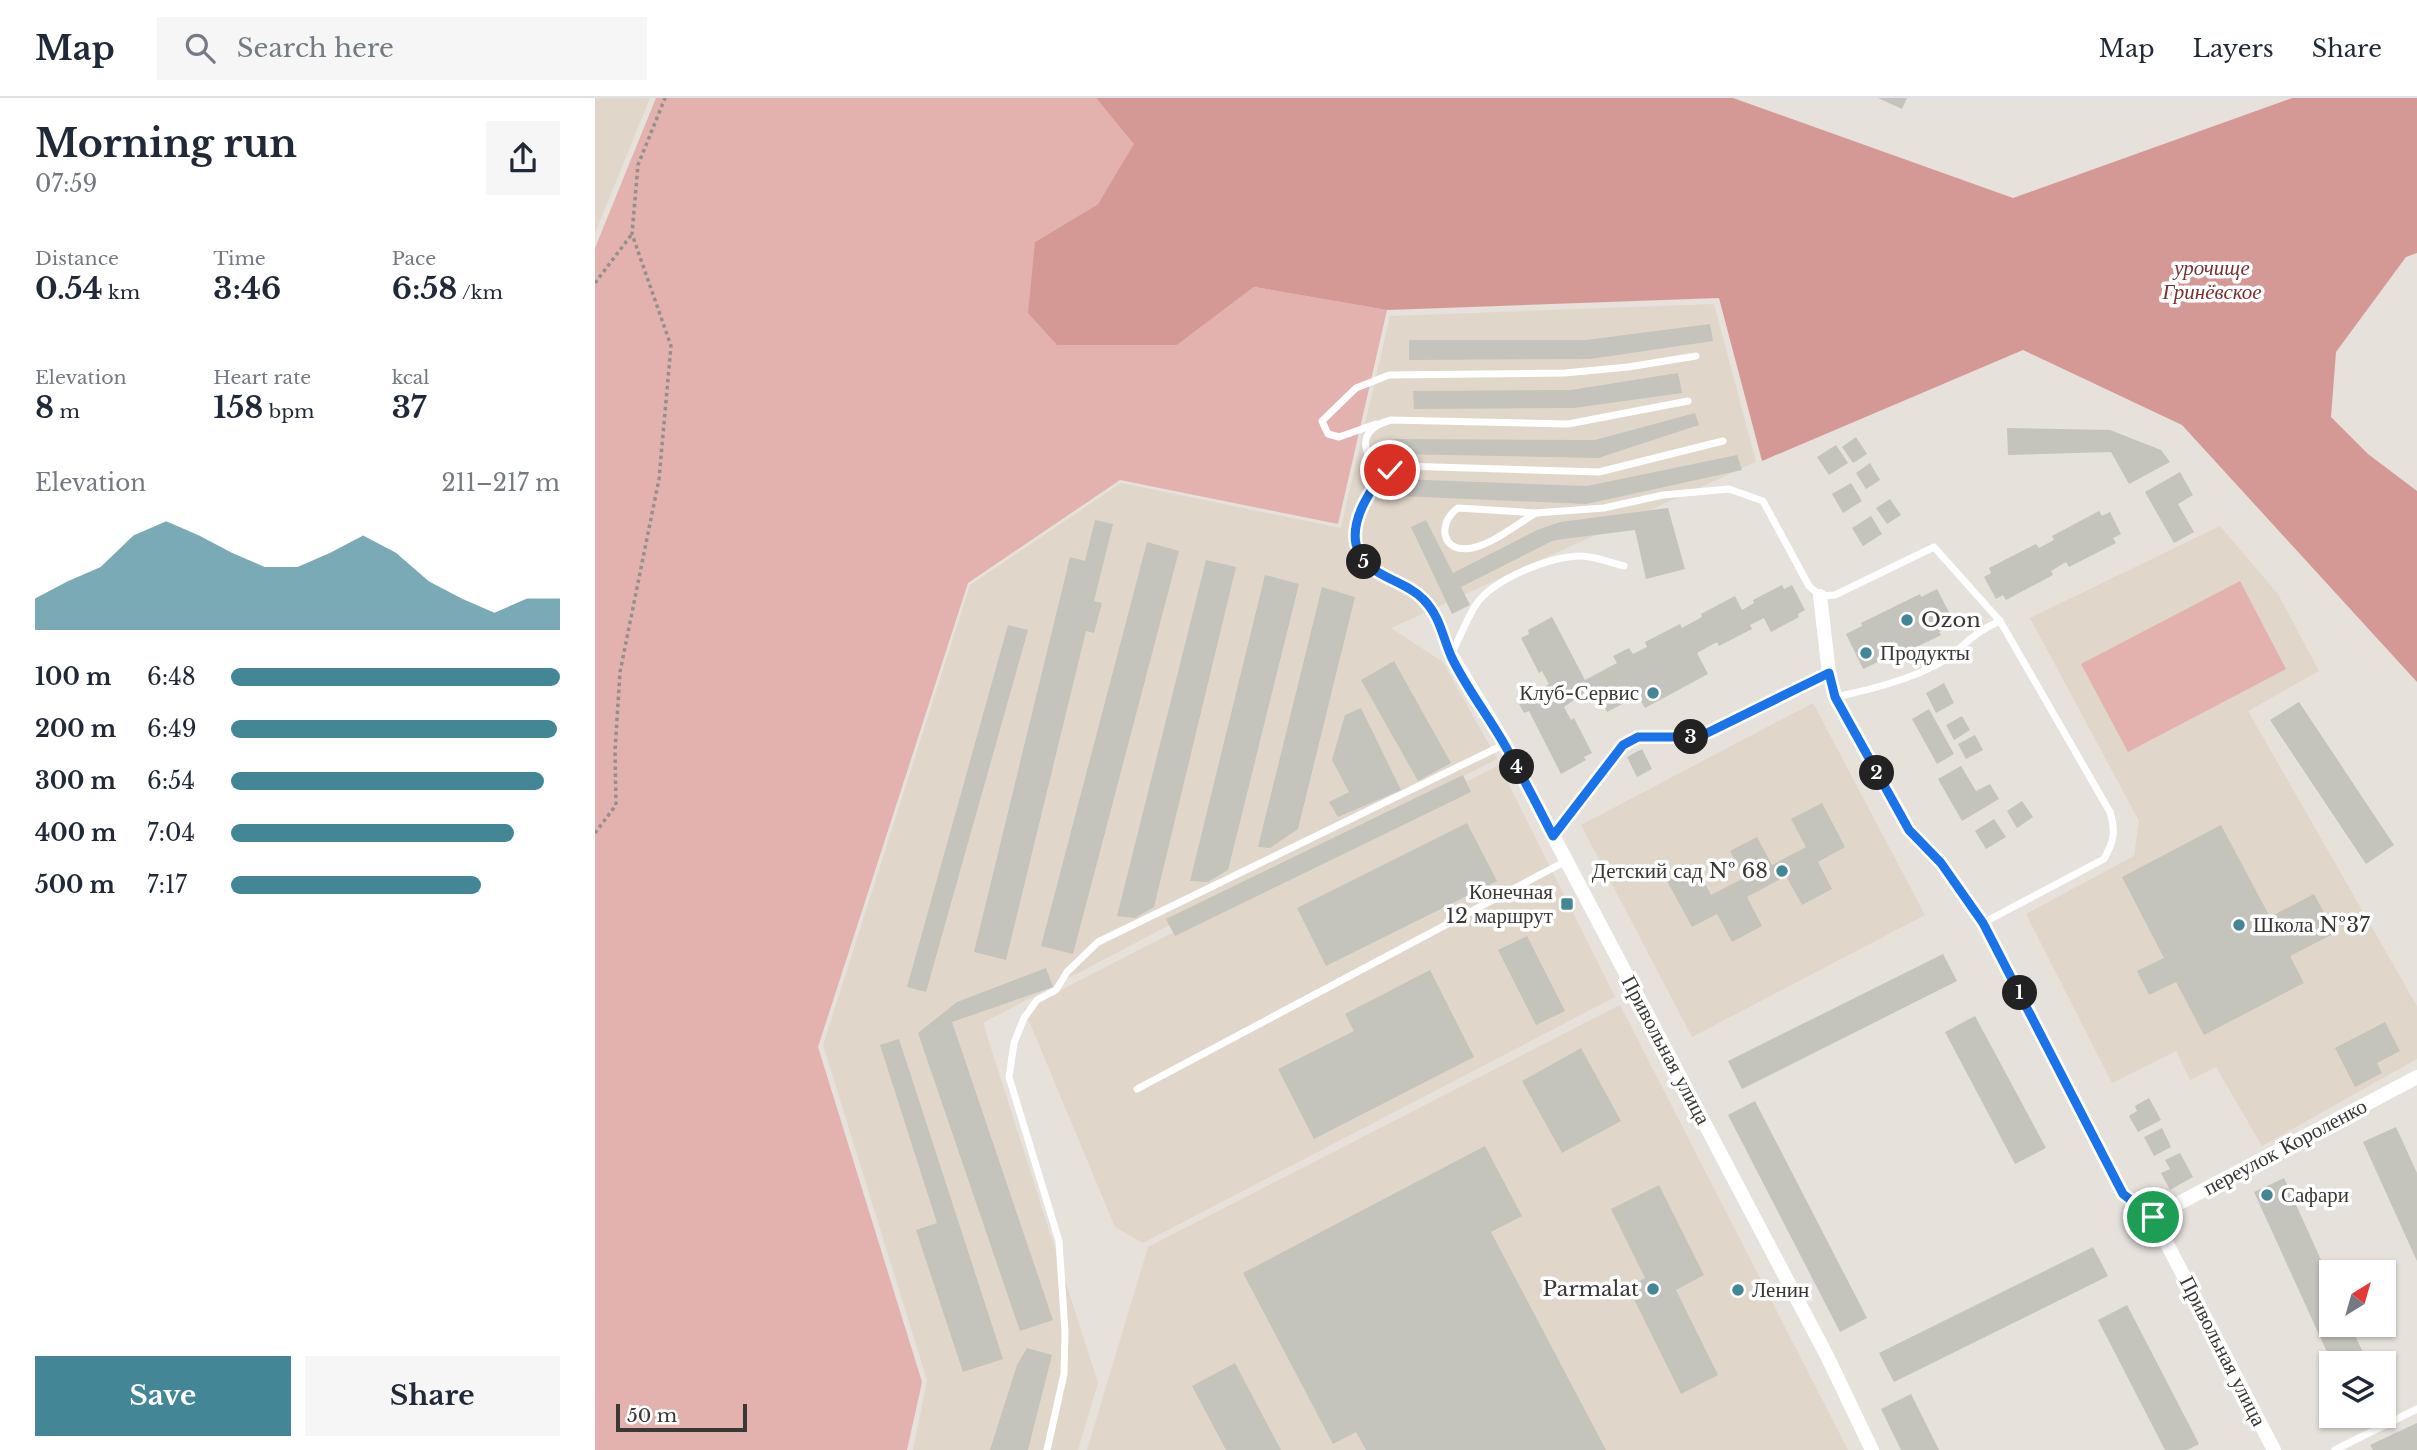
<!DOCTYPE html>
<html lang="en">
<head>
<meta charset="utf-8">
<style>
	body { margin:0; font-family:"Libre Baskerville",serif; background:#f6f6f7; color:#1f2937; height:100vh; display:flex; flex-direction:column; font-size:26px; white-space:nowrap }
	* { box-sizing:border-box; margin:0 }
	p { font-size:23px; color:#747a83 }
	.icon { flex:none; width:38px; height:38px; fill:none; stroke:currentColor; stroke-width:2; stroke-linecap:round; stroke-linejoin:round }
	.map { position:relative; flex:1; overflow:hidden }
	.drawer { display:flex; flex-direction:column; background:#fff; width:595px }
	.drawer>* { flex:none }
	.needle { width:46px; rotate:37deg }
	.fabs { position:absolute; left:1724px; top:1162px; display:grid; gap:14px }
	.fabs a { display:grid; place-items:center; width:77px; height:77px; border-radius:0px; background:#fff; box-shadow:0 2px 5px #0004; font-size:35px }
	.scale { position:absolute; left:21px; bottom:18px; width:131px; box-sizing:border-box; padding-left:7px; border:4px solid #393835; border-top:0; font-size:19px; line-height:24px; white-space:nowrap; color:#393835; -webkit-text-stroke:5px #fff; paint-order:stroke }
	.pin { position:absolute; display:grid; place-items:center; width:60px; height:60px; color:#fff; margin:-30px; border:4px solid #fff; border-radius:50%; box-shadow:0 2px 7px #0007 }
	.km { position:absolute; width:35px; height:35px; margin:-18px; border-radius:50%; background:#222; color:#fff; font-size:19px; line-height:35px; text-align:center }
	.round { display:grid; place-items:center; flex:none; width:74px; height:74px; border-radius:0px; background:#f6f6f7 }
	.head { display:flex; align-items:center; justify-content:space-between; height:119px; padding:0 35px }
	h1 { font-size:38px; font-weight:700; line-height:52px }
	.metrics { display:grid; grid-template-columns:repeat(3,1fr); gap:10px; height:119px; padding:7px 35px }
	.metrics div { display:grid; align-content:center }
	.metrics b { font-size:30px; font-weight:700 }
	.metrics small { font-size:19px; font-weight:400 }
	.metrics p { font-size:19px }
	.chart { height:196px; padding:14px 35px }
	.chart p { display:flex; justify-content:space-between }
	.chart svg { width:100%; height:126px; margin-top:7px; fill:#438796; opacity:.7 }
	.cta { display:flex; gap:14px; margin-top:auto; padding:14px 35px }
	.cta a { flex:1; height:80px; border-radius:0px; background:#438796; color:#fff; font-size:28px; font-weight:700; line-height:80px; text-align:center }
	.cta a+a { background:#f6f6f7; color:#1f2937 }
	ul { padding:0 35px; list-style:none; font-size:23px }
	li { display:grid; grid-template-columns:112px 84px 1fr; align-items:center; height:52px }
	li i { height:18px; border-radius:9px; background:#438796 }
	header { display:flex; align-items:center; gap:42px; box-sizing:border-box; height:98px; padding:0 35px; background:#fff; border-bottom:2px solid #e0e1e3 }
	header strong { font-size:33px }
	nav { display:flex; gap:38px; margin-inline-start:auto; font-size:24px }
	.search { width:490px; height:63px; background:#f6f6f7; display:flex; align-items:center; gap:18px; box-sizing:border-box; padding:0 24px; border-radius:0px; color:#747a83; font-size:26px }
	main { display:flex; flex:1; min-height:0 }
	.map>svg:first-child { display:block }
	.built { fill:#e0d7ca }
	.green { fill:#e3b1ae }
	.forest { fill:#d59995 }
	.building { fill:#c4c3bc }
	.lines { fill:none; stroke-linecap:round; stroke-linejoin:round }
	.path { stroke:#93908b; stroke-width:3.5; stroke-dasharray:3.5 3.5; stroke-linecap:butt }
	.lane { stroke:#fff; stroke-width:7 }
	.street { stroke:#fff; stroke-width:14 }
	.route-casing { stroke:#fff; stroke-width:14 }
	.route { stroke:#1a73e8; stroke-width:9 }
	.poi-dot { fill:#438796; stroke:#fff; stroke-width:2.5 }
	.labels { text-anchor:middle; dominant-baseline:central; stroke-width:7; stroke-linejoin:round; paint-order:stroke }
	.park-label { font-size:21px; font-style:italic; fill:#7a3031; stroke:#fff }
	.poi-label { font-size:21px; fill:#393835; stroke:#fff; text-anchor:start }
	.street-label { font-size:21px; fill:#393835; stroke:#fff }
</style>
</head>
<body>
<header>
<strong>Map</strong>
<div class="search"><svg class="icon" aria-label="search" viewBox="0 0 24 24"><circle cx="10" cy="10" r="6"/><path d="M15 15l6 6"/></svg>Search here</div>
<nav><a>Map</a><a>Layers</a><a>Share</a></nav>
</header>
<main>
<section class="drawer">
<div class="head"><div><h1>Morning run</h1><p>07:59</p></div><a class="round"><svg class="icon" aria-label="share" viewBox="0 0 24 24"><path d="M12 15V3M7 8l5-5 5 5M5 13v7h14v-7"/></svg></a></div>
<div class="metrics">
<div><p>Distance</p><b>0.54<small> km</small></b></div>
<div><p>Time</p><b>3:46</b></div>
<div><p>Pace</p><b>6:58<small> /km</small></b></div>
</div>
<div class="metrics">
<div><p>Elevation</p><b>8<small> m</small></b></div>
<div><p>Heart rate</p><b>158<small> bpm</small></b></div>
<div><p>kcal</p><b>37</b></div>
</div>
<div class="chart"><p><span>Elevation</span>211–217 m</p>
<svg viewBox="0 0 160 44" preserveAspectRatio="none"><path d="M0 44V33L10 27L20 22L30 11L40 6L50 11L60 17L70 22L80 22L90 17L100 11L110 17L120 27L130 33L140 38L150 33L160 33V44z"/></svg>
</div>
<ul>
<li><b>100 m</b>6:48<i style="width:100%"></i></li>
<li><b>200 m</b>6:49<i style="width:99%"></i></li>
<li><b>300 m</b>6:54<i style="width:95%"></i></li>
<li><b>400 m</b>7:04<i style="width:86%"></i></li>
<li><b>500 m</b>7:17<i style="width:76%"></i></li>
</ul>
<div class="cta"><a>Save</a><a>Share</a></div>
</section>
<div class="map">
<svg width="1822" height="1352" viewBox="0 0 1822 1352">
	<rect width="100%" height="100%" fill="#e6e1db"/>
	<!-- built -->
	<g class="built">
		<polygon points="0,0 55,0 0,135"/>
		<polygon points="1119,206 1161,364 796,530 848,564 902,661 584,822 388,925 503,1285 483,1352 318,1352 332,1282 228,947 375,487 526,385 746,430 795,218"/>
		<polygon points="1625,428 1683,496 1724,573 1653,613 1822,908 1822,961 1667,1048 1621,969 1595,982 1581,953 1517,985 1431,816 1539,758 1544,723 1435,520"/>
		<polygon points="1218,605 1330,817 1097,939 986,727"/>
		<polygon points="904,667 1020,899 548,1145 520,1129 429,911"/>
		<polygon points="1025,907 1253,1352 492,1352 553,1149"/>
	</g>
	<!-- green -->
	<g class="green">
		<polygon points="61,0 501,0 540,46 503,106 440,144 582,247 659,189 792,212 743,426 525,382 373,485 223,949 327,1284 312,1352 0,1352 0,150"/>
		<polygon points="1645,483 1691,571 1533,654 1486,566"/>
	</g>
	<!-- forest -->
	<polygon class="forest" points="501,0 1138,0 1418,100 1697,0 1822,0 1822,155 1811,159 1741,254 1736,319 1773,356 1822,393 1822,584 1587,327 1428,252 1167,363 1124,200 792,212 659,189 582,247 462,247 433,215 440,144 503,106 539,46"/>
	<!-- building -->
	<g class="building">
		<polygon points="1283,0 1312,0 1307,11"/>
		<polygon points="1115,226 1118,243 995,261 814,262 814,242 991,242"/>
		<polygon points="1083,275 1087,295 979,310 819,311 818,293 976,292"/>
		<polygon points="1100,315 1104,327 1003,360 799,356 798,341 1000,342"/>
		<polygon points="1412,330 1515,332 1566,352 1575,364 1534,386 1516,354 1413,357"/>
		<polygon points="1261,339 1272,356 1258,365 1247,349"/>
		<polygon points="1241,347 1253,365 1234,377 1222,359"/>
		<polygon points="1142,357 1147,372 991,406 805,398 804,381 992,388"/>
		<polygon points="1275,365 1285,382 1271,391 1261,375"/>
		<polygon points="1585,374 1598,397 1583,406 1599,434 1579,445 1550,394"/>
		<polygon points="1256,385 1267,403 1248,415 1237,396"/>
		<polygon points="1295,401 1306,417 1292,426 1281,410"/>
		<polygon points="1073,410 1090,471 1051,481 1040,432 968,441 957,443 866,489 875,507 857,516 816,429 831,422 858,475 942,432 965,424"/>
		<polygon points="1504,413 1507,418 1515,414 1526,436 1518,440 1521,445 1474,469 1471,464 1456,473 1458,477 1411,502 1408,497 1401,501 1389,479 1396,475 1394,470 1441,446 1444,450 1459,442 1457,438"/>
		<polygon points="1276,418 1287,436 1268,448 1257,430"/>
		<polygon points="500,422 518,426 499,503 507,505 499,535 491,533 411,862 379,854 475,459 490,463"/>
		<polygon points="552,444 584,453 478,856 446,848"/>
		<polygon points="611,462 641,469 559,809 540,820 522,818"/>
		<polygon points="670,477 704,486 633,772 613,784 595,783"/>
		<polygon points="1187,487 1189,491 1197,487 1210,512 1203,516 1204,519 1176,534 1169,520 1155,527 1157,531 1124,548 1122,544 1102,555 1113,576 1050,610 1043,598 1012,614 999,588 969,609 976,622 979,620 997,655 989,659 991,662 966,676 934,613 929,615 924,606 954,586 947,573 944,575 926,540 934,536 933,532 957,519 990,582 1022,565 1018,558 1034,550 1038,556 1052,549 1050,544 1085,526 1087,530 1107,519 1106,516 1140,498 1147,512 1159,505 1158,502"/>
		<polygon points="727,489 760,499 703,731 675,750 663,749"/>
		<polygon points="1342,491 1360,526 1344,534 1346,537 1287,566 1285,563 1268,571 1251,536 1267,528 1266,525 1325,496 1326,499"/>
		<polygon points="413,527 433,532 331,894 312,889"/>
		<polygon points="799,563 856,665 823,683 766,582"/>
		<polygon points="1349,585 1359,605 1341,615 1331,595"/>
		<polygon points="1704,604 1799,747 1771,766 1675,622"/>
		<polygon points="766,610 806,692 743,719 734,704 754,694 737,662 750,617"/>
		<polygon points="1334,611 1359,656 1342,666 1317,621"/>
		<polygon points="1367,618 1375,632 1359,642 1351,627"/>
		<polygon points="1380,637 1388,652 1371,661 1363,646"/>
		<polygon points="1047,651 1057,671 1042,679 1032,659"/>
		<polygon points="1366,668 1381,693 1395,686 1404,701 1367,723 1343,681"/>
		<polygon points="868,677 876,694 580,838 571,821"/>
		<polygon points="1427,703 1438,719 1422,730 1412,713"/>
		<polygon points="1227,705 1250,749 1223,764 1237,791 1207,807 1191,778 1152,799 1167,828 1137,844 1122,816 1097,829 1072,783 1101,768 1116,797 1149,780 1135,753 1162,739 1177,767 1211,749 1196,721"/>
		<polygon points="1399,721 1411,739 1391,751 1380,733"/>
		<polygon points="872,725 902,783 731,868 702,810"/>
		<polygon points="1626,727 1675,819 1719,796 1740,835 1695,858 1709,885 1609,937 1581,884 1554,897 1542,873 1569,860 1527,779"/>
		<polygon points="932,838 970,913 941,927 903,852"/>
		<polygon points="1348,856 1362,883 1147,991 1133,963"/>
		<polygon points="451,870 458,889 357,924 458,1222 425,1233 323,935 362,904"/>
		<polygon points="835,872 879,959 719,1041 683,971 759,933 750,916"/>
		<polygon points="1380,918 1451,1050 1420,1066 1350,934"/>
		<polygon points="1790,924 1805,953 1782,965 1787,975 1760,989 1740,950"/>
		<polygon points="304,941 408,1261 368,1274 321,1132 342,1125 285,947"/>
		<polygon points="986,950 1026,1023 967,1055 927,983"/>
		<polygon points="1554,1000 1566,1022 1543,1034 1534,1018 1542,1013 1540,1008"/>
		<polygon points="1160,1003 1272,1220 1245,1234 1133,1017"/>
		<polygon points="1801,1029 1822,1075 1822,1163 1768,1044"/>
		<polygon points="1567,1030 1576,1049 1559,1058 1549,1039"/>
		<polygon points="890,1048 927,1118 896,1134 1011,1352 771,1352 761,1334 738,1346 648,1175"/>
		<polygon points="1585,1055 1598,1079 1575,1092 1566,1075 1575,1071 1570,1062"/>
		<polygon points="1689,1080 1736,1184 1736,1227 1755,1227 1773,1265 1737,1265 1659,1094"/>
		<polygon points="1064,1087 1109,1177 1081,1192 1123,1277 1086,1296 1033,1189 1050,1180 1016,1111"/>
		<polygon points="1498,1149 1513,1178 1299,1284 1284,1255"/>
		<polygon points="1532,1207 1604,1346 1592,1352 1570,1352 1503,1222"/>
		<polygon points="432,1250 457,1257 433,1352 395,1352 422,1267"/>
		<polygon points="640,1265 686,1352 631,1352 597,1288"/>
		<polygon points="1316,1296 1344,1352 1306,1352 1286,1311"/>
		<polygon points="1822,1325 1822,1352 1778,1352 1775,1347"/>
	</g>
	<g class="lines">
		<!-- path -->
		<g class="path">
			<polyline points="0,185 37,136"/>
			<polyline points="0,735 21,707 20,653 25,574 64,381 76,248 37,136 43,67 70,0"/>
		</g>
		<!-- lane -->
		<g class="lane">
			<polyline points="781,326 744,339 733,336 727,323 761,290 794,277 970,275 1033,269 1101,258"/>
			<path d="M785,380C769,354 759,332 796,322L973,326L1093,303"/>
			<path d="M941,415C922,426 898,446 877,450C847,456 841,426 863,410L941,415L1009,410L1068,397L1134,391L1168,403L1214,488L1225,498L1240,497L1339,449L1405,523L1515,714C1521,734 1519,743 1509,761L1388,825"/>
			<path d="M856,557C845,520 834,500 799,482C791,478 776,474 770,467C749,445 768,400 784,381C790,374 799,371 807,368L1004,374L1128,343"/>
			<path d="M856,557C864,541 871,523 880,508C897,481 956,458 986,458C1000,458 1016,465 1029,468"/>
			<path d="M1240,599C1275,592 1311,583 1343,566C1366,553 1376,535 1405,523"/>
			<polyline points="958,738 1028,647 1043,639 1104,639 1234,575"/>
			<polyline points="542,991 971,763"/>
			<polyline points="452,1352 469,1276 470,1234 464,1143 414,979 419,945 429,920 442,902 461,892 472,874 503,844 910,646"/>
			<polyline points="1740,1352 1822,1311"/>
		</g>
		<!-- street -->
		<g class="street">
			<polyline points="1225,498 1234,575 1240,599 1314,732 1346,765 1388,825 1528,1096 1558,1119 1679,1352"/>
			<polyline points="856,557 910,646 1232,1258 1277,1352"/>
			<polyline points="1558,1119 1822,979"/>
		</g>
	</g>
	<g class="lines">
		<!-- route casing -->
		<g class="route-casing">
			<path id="route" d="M795,372C776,387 756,421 761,446C768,479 808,480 828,501C845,518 847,537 856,558C870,588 892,616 908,644C926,675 942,707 958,738L1028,647L1043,639H1104L1234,575L1240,599L1314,732L1346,765L1388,825L1528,1096L1558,1119"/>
		</g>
		<!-- route -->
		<use href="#route" class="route"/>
	</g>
	<!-- markers -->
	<g class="poi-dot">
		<circle cx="1312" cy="522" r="7"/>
		<circle cx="1271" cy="555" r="7"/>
		<circle cx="1058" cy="595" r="7"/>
		<circle cx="1187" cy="773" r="7"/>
		<rect x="965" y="799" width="14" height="14" rx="3.5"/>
		<circle cx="1644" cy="827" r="7"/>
		<circle cx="1672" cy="1097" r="7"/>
		<circle cx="1058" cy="1191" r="7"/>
		<circle cx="1143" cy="1192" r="7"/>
	</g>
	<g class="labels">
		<!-- park labels -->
		<g class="park-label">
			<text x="1617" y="170">урочище<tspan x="1617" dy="24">Гринёвское</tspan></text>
		</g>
		<!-- poi labels -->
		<g class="poi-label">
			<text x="1326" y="522">Ozon</text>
			<text x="1285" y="555">Продукты</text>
			<text x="1044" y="595" text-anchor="end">Клуб-Сервис</text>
			<text x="1173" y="773" text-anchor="end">Детский сад № 68</text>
			<text x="958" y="794" text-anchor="end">Конечная<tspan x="958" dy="24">12 маршрут</tspan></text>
			<text x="1658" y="827">Школа №37</text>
			<text x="1686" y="1097">Сафари</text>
			<text x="1044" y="1191" text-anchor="end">Parmalat</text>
			<text x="1157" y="1192">Ленин</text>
		</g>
		<!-- street labels -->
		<g class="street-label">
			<text transform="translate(1071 952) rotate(62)">Привольная улица</text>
			<text transform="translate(1690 1049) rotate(-28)">переулок Короленко</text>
			<text transform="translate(1628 1253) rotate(63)">Привольная улица</text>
		</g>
	</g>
</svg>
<div class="fabs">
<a><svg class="needle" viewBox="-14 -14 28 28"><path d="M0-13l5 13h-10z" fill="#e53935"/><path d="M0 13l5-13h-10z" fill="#747a83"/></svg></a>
<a><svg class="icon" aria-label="layers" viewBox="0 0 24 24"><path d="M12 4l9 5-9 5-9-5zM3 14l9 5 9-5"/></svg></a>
</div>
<div class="scale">50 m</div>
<div class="pin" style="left:1558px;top:1119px;background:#1e9e55"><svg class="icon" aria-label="arrive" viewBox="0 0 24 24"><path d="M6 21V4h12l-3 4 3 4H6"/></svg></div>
<div class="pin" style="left:795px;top:372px;background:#d93025"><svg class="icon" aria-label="check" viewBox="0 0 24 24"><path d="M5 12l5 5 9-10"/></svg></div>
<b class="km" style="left:1425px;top:895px">1</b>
<b class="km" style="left:1282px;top:675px">2</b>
<b class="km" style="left:1096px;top:639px">3</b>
<b class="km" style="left:922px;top:669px">4</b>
<b class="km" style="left:769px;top:464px">5</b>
</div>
</main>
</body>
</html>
